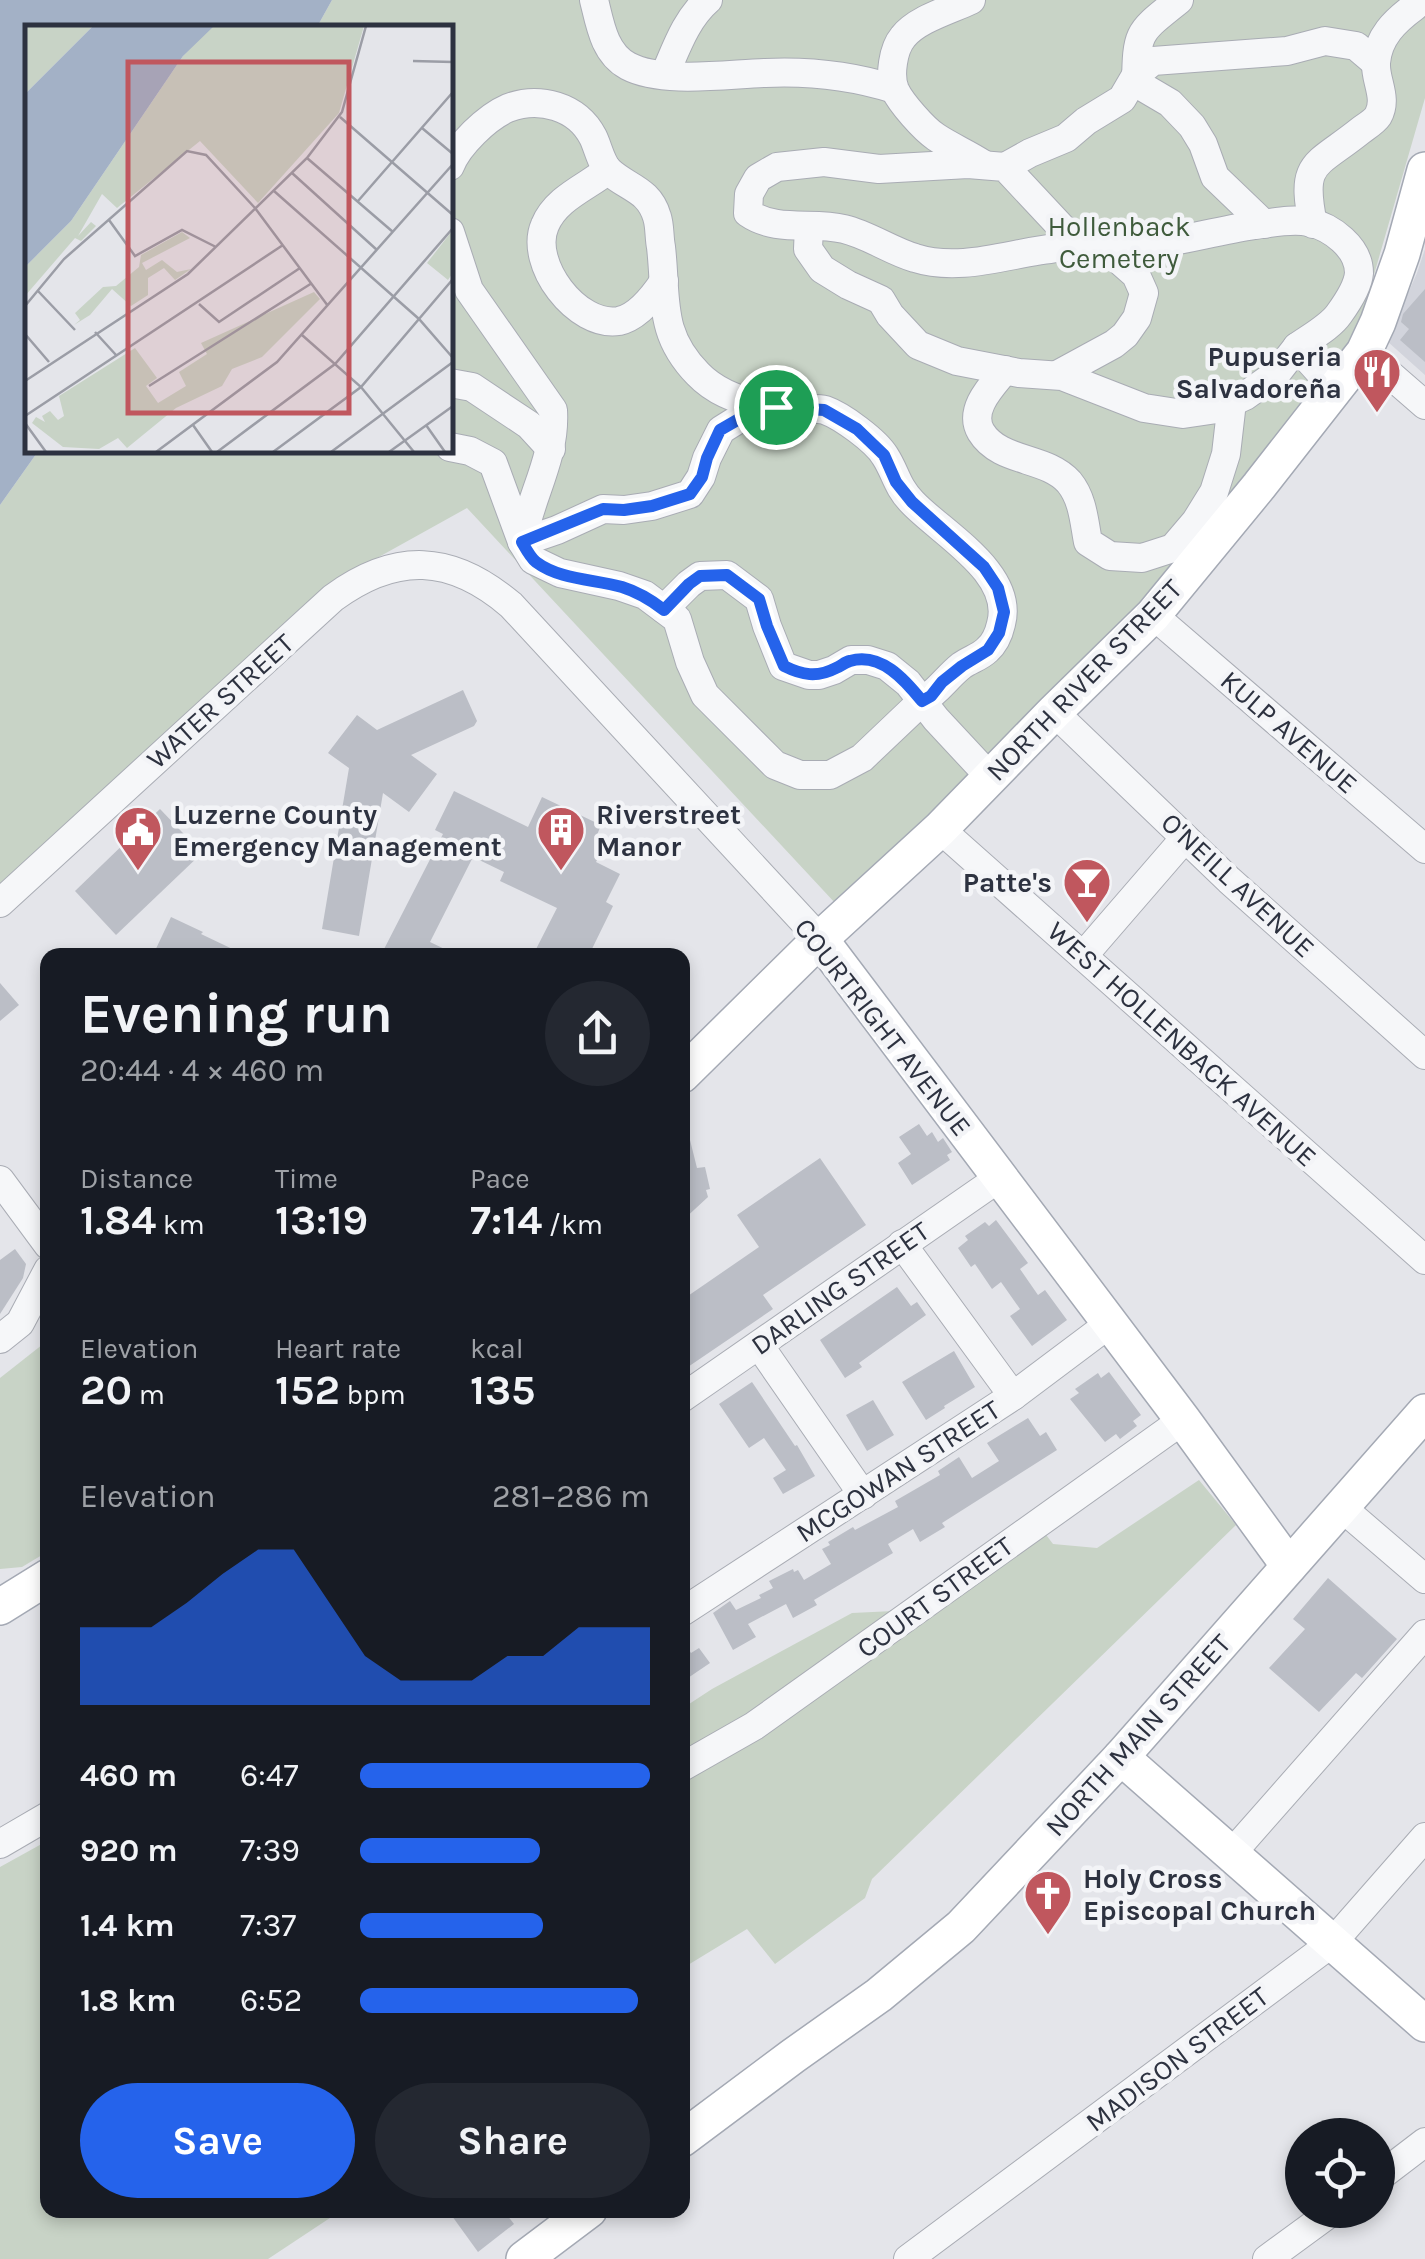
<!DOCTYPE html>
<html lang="en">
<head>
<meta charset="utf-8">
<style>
	body { margin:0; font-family:Karla,sans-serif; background:#242831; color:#f1f3f6; height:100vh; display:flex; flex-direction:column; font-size:38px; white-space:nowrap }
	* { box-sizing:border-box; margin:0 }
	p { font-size:32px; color:#9ea1a6 }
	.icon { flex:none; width:55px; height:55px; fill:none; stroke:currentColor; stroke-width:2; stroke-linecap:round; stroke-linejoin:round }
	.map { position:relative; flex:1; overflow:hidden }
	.details { position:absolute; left:40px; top:948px; width:650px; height:1270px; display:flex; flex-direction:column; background:#171b24; border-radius:20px; box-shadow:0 5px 15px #0003 }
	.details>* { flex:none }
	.buttons { position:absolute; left:1285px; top:2118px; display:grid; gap:20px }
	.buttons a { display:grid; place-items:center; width:110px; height:110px; border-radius:50%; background:#171b24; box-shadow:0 5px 15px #0003; font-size:50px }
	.pin { position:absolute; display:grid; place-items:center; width:85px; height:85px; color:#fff; margin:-42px; border:5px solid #fff; border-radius:50%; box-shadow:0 2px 10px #0007 }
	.round { display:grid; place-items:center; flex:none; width:105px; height:105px; border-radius:52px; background:#242831 }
	.headline { display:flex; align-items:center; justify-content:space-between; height:170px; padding:0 40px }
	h1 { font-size:55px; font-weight:700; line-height:75px }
	.stats { display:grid; grid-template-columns:repeat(3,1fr); gap:15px; height:170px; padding:10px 40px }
	.stats div { display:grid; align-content:center }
	.stats b { font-size:42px; font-weight:700 }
	.stats small { font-size:28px; font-weight:400 }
	.stats p { font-size:28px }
	.chart { height:280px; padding:20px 40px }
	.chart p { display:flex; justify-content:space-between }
	.chart svg { width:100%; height:180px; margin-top:10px; fill:#2563eb; opacity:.7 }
	.button { display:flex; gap:20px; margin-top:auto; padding:20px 40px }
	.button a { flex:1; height:115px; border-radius:60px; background:#2563eb; color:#fff; font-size:40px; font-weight:700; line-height:115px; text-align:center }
	.button a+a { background:#242831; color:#f1f3f6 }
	ul { padding:0 40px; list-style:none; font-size:32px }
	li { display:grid; grid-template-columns:160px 120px 1fr; align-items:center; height:75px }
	li i { height:25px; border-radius:12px; background:#2563eb }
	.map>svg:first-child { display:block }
	.built { fill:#d2d4dc }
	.green { fill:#c8d3c6 }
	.water { fill:#a3b1c6 }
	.building { fill:#bbbec6 }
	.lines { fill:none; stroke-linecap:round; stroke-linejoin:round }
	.minor-casing { stroke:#a9acb4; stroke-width:30 }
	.major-casing { stroke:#a4a9b4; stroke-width:38 }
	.minor { stroke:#f6f7f9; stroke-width:28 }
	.major { stroke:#fff; stroke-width:35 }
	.route-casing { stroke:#fff; stroke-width:20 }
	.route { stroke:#2563eb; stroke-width:12 }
	.labels { text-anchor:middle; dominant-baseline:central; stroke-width:9; stroke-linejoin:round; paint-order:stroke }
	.park-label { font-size:28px; fill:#3f5b3c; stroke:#f3f4f7 }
	.poi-label { font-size:28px; font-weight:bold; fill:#2d3240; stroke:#f3f4f7; text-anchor:start }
	.street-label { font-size:28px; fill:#2d3240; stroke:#f3f4f7 }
	.inset-road { fill:none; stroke:#9b9da6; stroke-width:2.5 }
	.view { fill:#c0575e; fill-opacity:0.15; stroke:#c0575e; stroke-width:5 }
	.inset-edge { fill:none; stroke:#2d3240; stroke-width:5 }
</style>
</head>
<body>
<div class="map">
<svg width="1425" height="2259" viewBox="0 0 1425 2259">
	<rect width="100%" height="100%" fill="#e4e5ea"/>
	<!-- built -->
	<polygon class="built" points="1425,249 1425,375 1387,341 1417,273"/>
	<!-- green -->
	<g class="green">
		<polygon points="332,0 1425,0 1425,98 1358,330 1145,608 836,904 467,508 359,568 0,885 0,505 39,450 450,450 450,28 317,27"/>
		<polygon points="47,1341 47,1552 22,1567 0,1569 0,1378"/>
		<polygon points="1199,1480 1236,1525 872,1879 865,1898 775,1964 747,1929 683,1968 683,1708 712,1689 852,1613 935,1609 1044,1532 1053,1544 1097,1548"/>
		<polygon points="47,1841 48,2210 342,2210 268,2259 0,2259 0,1867"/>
	</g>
	<!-- water -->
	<polygon class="water" points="0,0 332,0 317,27 28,28 28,450 39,450 0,505"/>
	<!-- building -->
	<g class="building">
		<polygon points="1425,289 1425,362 1400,340 1409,329 1401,322 1403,314"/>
		<polygon points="463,690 477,721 474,726 411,755 437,774 409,812 383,793 359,936 322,929 349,768 328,753 357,715 377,730"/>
		<polygon points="454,791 528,827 542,797 601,825 597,835 608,840 596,862 620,874 606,902 613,906 589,955 533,955 557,908 500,881 504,872 473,857 430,942 457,955 381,955 443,834 435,830"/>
		<polygon points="160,809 202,853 116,935 75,891"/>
		<polygon points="171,917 203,932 201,934 245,955 153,955"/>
		<polygon points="0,983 19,1005 0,1021"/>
		<polygon points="919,1124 927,1136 932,1132 938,1142 943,1138 952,1152 947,1155 950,1160 912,1185 898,1163 911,1154 899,1137"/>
		<polygon points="682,1132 688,1132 697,1168 705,1167 710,1189 706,1190 708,1197 682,1221"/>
		<polygon points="820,1158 866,1225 763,1295 773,1309 682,1371 682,1300 759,1247 737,1215"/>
		<polygon points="996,1220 1028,1263 1020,1269 1038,1295 1045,1290 1067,1320 1032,1346 1010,1316 1020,1309 1001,1282 992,1289 975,1264 971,1267 958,1248 968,1240 965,1236 985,1222 989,1226"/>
		<polygon points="15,1249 26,1264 23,1278 0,1314 0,1260"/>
		<polygon points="897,1287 911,1306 917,1302 926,1315 859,1363 862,1367 845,1378 820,1340"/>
		<polygon points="954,1351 975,1387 944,1406 945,1408 926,1420 902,1382"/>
		<polygon points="1109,1372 1141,1415 1133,1421 1137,1426 1120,1439 1116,1434 1105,1442 1070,1399 1079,1393 1075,1389 1098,1373 1101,1378"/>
		<polygon points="752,1382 795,1446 797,1445 815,1476 783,1494 773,1478 786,1470 764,1438 749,1448 719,1404"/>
		<polygon points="873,1400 894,1435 867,1451 846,1415"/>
		<polygon points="1028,1418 1040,1436 1046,1432 1057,1450 942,1523 945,1527 920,1542 913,1529 888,1544 893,1553 814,1600 817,1605 793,1618 786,1604 748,1624 756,1637 733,1650 713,1613 730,1601 736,1610 761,1598 759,1595 773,1588 769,1581 793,1569 794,1572 798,1570 804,1580 831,1564 822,1549 830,1545 828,1542 853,1527 855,1530 898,1507 895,1501 940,1475 938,1471 959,1457 972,1478 999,1461 987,1443"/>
		<polygon points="1328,1578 1397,1639 1362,1678 1356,1673 1319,1712 1269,1668 1305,1629 1293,1619"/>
		<polygon points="682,1640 691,1653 699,1648 710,1663 682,1682"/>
		<polygon points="461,2210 503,2210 514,2224 478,2252 452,2216"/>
	</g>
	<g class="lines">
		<!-- minor casing -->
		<g class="minor-casing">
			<g id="minor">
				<path d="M594,0C600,24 604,53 628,66C662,84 728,74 765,73C808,71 853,76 894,89"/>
				<path d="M971,0C950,10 917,19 903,37C893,49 889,76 895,90C901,103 924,129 936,137C951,147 968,154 983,164"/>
				<path d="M1179,0C1138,33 1137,30 1136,83L1170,103L1192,126L1203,144L1215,177L1264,224"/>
				<path d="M665,74C676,49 686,19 708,0"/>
				<path d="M450,166C458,145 487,117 508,108C539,96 577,106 593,137C598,147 601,163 609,171C627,188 649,189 657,217C660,226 659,237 661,247C667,300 658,333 698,374C721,398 755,406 788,409C799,410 814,407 825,410C842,416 876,441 885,456C896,473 896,485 912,502C941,533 1015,573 1001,624C999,633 994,644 987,650C980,657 969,660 961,666C947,677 937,693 922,701L862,758L830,775H800L775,765L705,695L690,662L677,619L645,595L619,586L560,573L533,560L522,542L493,463L470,451L450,447"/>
				<polyline points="1005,167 1030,153 1066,138 1086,121 1122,99 1136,75 1153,61 1287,51 1325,41 1356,46 1376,63"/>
				<path d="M608,170C587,187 556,198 545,225C528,263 577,328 619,321C638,317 654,296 664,281"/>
				<path d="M1313,224C1300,161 1315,167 1360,131C1365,127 1374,122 1378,116C1388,98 1375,81 1376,63C1378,37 1395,21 1414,7L1416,0"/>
				<polyline points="809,226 808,249 822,269 848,285 881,300 890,315 918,345 957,361 1019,373 1062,376 1144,408 1183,414 1217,409 1245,396 1276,374 1297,347 1335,389"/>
				<path d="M450,232L469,290L553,410C556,458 530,496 522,542L557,530L603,509L624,510L652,506L690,494L701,477L707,458L721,430L745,415L774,407"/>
				<polyline points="1364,352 1425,405"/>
				<path d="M1005,370C991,387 968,410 981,432C1000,463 1046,456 1069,482C1083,499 1084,521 1088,542L1110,556L1142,558L1173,548L1196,521L1214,492L1226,454L1232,402"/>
				<path d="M1057,375L1114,344L1125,335L1137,318L1144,293L1136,275L1111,253L1063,229L1005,167L968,164L879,169L824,162L777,167L758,178L749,194L748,213C777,233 812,221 844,229C869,235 891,251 915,258C962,273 1012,252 1058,248C1084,245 1110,250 1135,247C1175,243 1215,231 1255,225C1272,223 1292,218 1309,222C1331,227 1359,247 1359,273C1358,286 1347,303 1339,314C1330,327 1311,337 1297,347"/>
				<polyline points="450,383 472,387 529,425 551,449"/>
				<polyline points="664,609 689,584 700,576 727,575 759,599 767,626 783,666 809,675 819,675 834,670 851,660 868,660 887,666 908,683 936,719 990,777"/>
				<polyline points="1153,615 1425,849"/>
				<polyline points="1054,712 1229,880 1425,1055"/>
				<polyline points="940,829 1425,1260"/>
				<path d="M0,903L333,598C396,552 451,554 511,605L820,939"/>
				<polyline points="1083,956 1185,838"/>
				<polyline points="0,1180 48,1245"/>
				<polyline points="902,1244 1013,1396"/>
				<polyline points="0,1339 20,1323 48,1270"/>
				<polyline points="759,1345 863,1495"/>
				<polyline points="682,1398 999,1178"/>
				<polyline points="1341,1507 1425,1579"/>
				<polyline points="682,1612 1013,1396 1109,1324"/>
				<polyline points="682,1767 754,1726 1183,1420"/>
				<polyline points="0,1844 48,1816"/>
				<polyline points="1232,1853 1425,1634"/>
				<polyline points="1378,2178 1425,2142"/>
				<polyline points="908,2259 1332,1943 1425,1837"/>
				<polyline points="1267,2259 1334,2210"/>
			</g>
		</g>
		<!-- major casing -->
		<g class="major-casing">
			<g id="major">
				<polyline points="820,939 1183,1420 1289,1566"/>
				<polyline points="682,1075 820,939 940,829 1054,712 1153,615 1259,486 1364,352 1378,322 1402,254 1425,170"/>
				<polyline points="0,1607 48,1577"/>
				<polyline points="1121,1757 1425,2024"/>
				<polyline points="682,2139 793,2056 879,1995 961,1927 1121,1757 1425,1412"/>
				<polyline points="524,2259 589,2210"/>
			</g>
		</g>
		<!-- minor -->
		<use href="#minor" class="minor"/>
		<!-- major -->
		<use href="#major" class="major"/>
	</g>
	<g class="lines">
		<!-- route casing -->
		<g class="route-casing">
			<path id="route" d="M776,407L824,410L857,429L884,455L896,482L912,502L984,567L998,588L1004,612L999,633L988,650L962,666L942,682L931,696L922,701C905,680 881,652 850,661C845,662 841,666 836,668C817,678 802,675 784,666L767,626L759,599L727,575L700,576L689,584L664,610C650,599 638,592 622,587C594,579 560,580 536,562C530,557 526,549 522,542L603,509L624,510L652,506L690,494L702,477L707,458L720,430L746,415Z"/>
		</g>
		<!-- route -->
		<use href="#route" class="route"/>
	</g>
	<!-- icons -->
	<defs>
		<g id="restaurant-pin" transform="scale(2.5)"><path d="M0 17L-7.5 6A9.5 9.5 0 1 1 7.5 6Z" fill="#c0575e" stroke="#f3f4f7"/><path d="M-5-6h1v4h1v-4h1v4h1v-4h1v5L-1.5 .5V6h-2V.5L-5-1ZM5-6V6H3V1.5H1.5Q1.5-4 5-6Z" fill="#fff"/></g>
		<g id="civic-pin" transform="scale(2.5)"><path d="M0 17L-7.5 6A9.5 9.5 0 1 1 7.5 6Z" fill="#c0575e" stroke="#f3f4f7"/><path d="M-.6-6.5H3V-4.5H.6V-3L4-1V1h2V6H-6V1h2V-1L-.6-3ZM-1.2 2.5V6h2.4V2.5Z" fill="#fff"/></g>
		<g id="building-pin" transform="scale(2.5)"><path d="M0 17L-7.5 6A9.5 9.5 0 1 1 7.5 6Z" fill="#c0575e" stroke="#f3f4f7"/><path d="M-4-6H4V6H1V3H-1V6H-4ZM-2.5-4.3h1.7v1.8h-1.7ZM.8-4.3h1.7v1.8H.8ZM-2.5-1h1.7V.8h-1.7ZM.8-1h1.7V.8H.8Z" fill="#fff"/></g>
		<g id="bar-pin" transform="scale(2.5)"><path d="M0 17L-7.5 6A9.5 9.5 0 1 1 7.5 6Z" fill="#c0575e" stroke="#f3f4f7"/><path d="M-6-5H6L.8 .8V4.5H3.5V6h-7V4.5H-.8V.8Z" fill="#fff"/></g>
		<g id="church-pin" transform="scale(2.5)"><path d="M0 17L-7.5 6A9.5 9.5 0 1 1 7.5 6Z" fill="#c0575e" stroke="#f3f4f7"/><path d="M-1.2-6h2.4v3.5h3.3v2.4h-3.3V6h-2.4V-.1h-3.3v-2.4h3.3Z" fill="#fff"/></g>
	</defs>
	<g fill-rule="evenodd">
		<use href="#restaurant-pin" x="1377" y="372"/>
		<use href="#civic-pin" x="138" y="830"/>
		<use href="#building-pin" x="561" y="830"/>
		<use href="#bar-pin" x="1087" y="882"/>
		<use href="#church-pin" x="1048" y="1894"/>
	</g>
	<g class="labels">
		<!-- park labels -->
		<g class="park-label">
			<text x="1119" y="226">Hollenback<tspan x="1119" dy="32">Cemetery</tspan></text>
		</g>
		<!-- poi labels -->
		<g class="poi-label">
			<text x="1342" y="356" text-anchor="end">Pupuseria<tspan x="1342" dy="32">Salvadoreña</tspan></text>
			<text x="173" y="814">Luzerne County<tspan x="173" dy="32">Emergency Management</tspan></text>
			<text x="596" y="814">Riverstreet<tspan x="596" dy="32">Manor</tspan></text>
			<text x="1052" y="882" text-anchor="end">Patte's</text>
			<text x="1083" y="1878">Holy Cross<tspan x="1083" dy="32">Episcopal Church</tspan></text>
		</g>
		<!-- street labels -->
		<g class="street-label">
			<text transform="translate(1084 680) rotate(-46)">NORTH RIVER STREET</text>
			<text transform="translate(220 701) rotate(-42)">WATER STREET</text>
			<text transform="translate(1289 732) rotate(41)">KULP AVENUE</text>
			<text transform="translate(1238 885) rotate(43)">O'NEILL AVENUE</text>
			<text transform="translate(883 1027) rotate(52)">COURTRIGHT AVENUE</text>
			<text transform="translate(1182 1044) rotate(42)">WEST HOLLENBACK AVENUE</text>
			<text transform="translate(840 1288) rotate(-35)">DARLING STREET</text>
			<text transform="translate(898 1471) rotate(-33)">MCGOWAN STREET</text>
			<text transform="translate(935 1597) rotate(-36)">COURT STREET</text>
			<text transform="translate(1138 1735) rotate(-48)">NORTH MAIN STREET</text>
			<text transform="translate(1177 2059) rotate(-37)">MADISON STREET</text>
		</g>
	</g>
	<!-- overview -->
	<g transform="translate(25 25)">
		<rect width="428" height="428" fill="#e4e5ea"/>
		<path d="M0,1H68L0,69ZM339,1L314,88L233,178L175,116L92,183L77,169L53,211L66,197L71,201L56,216L50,213L0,271V242L46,196L158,31L185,2ZM427,206V249L423,255L402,238ZM157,207L165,213L117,238L121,245L137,235L152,247L166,244L150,255L139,243L123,253V270L106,281L87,264L65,290L49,300L55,295L50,288L78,262L91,261L114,242L116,230ZM289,267L295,274L237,332L207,344L197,361L151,383L102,423L93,413L74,424L38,422L7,398L11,392L20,397L17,391L25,386L33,395L39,391L34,371L110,323L132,353L121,361L133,378L161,361L154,347L182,329L176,318Z" fill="#c8d3c6"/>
		<path d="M68,1H189L158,31L46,196L0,242V69Z" fill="#a3b1c6"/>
		<path class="inset-road" d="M388,36L428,37M315,92L428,190M397,103L428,129M282,133L368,207M267,148L352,225M249,166L394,294L428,333M333,176L428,67M230,183L303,281M84,195L110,231L157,205L191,222M13,266L50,305M174,279L194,297L275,243M0,281L39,234L162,126L181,130L230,183M70,307L91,330M0,309L24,337M277,310L336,362L389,427M0,356L163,249L282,133L317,87L341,1M124,361L287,258M0,391L258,220M0,398L21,427M168,400L187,427M401,400L420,427M131,427L252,337L428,139M192,427L310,339L428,203M248,427L336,362L428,254M306,427L428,337M364,427L428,381"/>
		<path class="view" d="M103,37H324V388H103Z"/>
		<rect width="428" height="428" class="inset-edge"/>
	</g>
</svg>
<div class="buttons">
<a><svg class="icon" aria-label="locate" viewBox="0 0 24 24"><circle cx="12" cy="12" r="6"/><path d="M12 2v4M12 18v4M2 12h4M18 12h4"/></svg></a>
</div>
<div class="pin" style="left:776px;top:407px;background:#1e9e55"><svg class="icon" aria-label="arrive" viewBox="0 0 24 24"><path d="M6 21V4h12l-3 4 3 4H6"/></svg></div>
<section class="details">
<div class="headline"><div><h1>Evening run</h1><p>20:44 · 4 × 460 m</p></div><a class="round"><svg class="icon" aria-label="share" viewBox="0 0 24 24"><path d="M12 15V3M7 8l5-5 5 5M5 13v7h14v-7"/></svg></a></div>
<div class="stats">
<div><p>Distance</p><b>1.84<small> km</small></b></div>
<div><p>Time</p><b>13:19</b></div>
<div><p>Pace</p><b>7:14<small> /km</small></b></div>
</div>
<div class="stats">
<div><p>Elevation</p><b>20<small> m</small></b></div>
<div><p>Heart rate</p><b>152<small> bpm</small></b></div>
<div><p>kcal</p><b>135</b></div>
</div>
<div class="chart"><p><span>Elevation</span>281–286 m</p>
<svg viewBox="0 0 160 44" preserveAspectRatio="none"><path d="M0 44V25L10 25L20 25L30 19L40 12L50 6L60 6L70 19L80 32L90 38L100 38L110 38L120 32L130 32L140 25L150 25L160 25V44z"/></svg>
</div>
<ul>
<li><b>460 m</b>6:47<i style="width:100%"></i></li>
<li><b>920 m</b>7:39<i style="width:62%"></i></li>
<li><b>1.4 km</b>7:37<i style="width:63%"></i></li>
<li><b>1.8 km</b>6:52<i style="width:96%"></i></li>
</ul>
<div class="button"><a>Save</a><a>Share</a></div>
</section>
</div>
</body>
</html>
